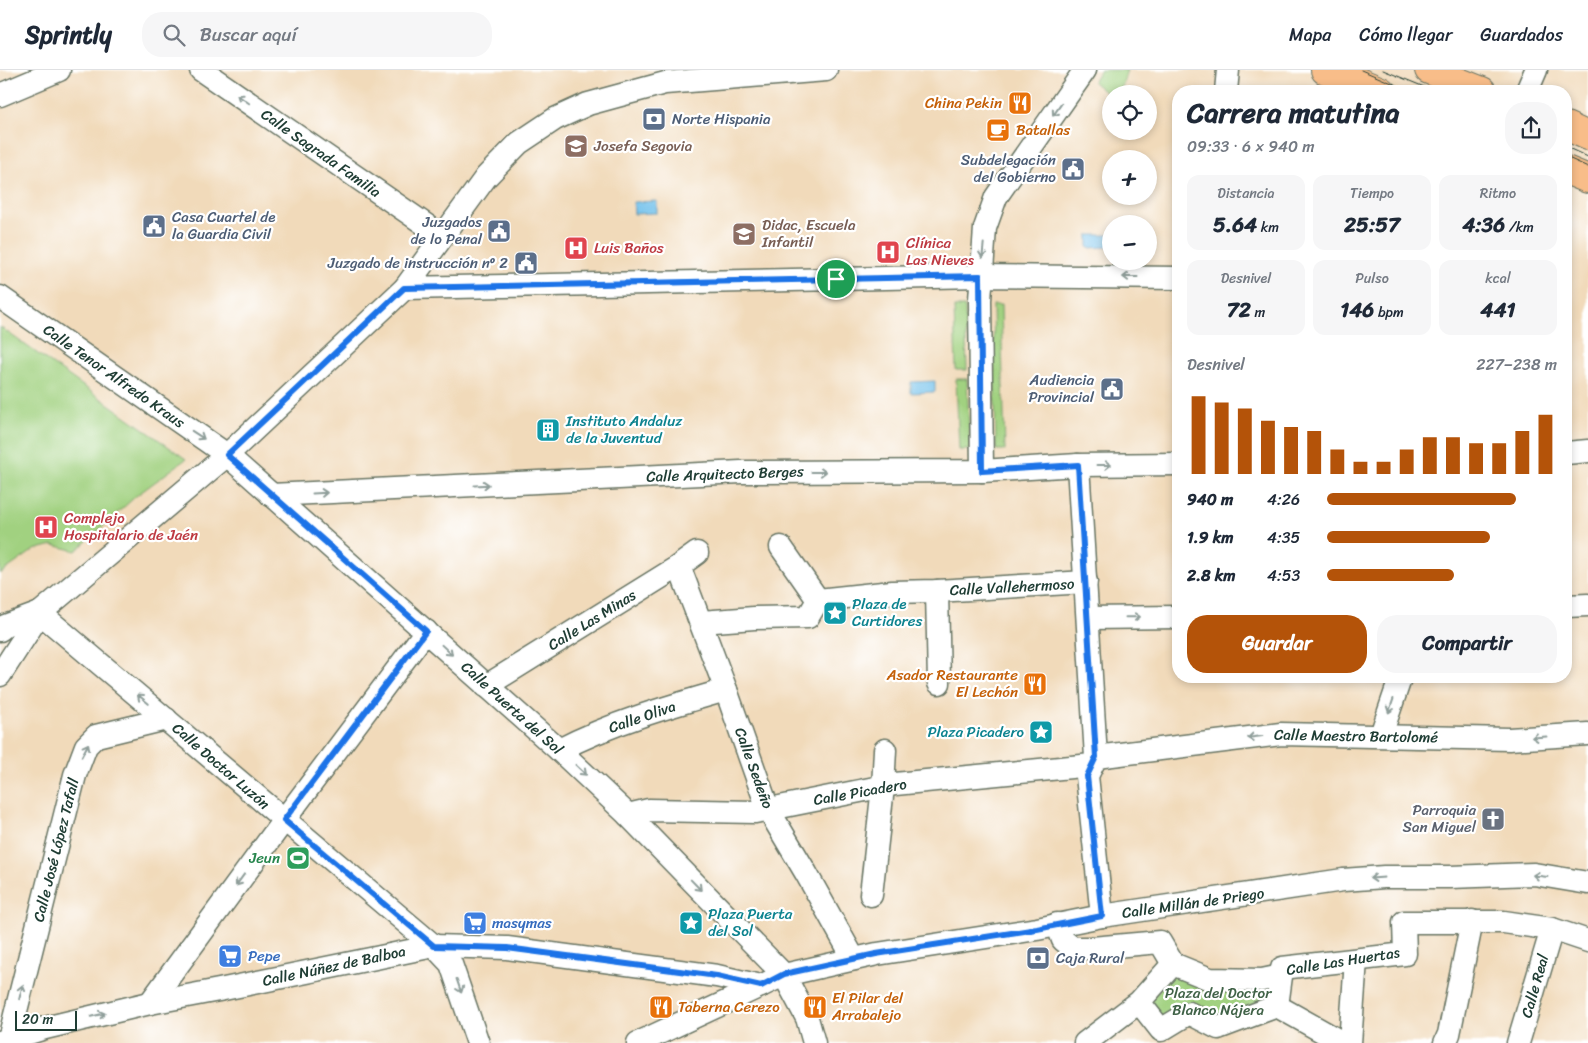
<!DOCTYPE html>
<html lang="es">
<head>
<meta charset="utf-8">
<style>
	body { margin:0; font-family:Sriracha,sans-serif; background:#f6f6f7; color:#1f2937; height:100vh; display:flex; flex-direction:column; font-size:19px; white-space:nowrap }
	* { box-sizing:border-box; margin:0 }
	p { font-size:16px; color:#747a83 }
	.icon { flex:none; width:28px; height:28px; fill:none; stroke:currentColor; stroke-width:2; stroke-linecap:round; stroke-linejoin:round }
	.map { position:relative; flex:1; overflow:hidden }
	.sheet { position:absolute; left:1172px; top:15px; width:400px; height:598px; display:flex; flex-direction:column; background:#fff; border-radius:20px; box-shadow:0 2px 8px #0003 }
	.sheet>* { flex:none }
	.buttons { position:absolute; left:1102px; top:15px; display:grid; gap:10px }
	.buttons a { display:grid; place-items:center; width:55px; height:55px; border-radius:50%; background:#fff; box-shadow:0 2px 8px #0003; font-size:25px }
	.scale { position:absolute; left:15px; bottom:12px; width:62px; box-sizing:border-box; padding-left:5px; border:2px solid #1f3d34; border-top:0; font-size:14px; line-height:18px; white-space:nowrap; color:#1f3d34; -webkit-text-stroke:4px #fff; paint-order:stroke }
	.pin { position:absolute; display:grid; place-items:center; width:42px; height:42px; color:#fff; margin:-21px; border:2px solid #fff; border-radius:50%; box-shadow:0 1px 5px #0007 }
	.round { display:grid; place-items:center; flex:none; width:52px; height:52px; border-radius:20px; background:#f6f6f7 }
	.head { display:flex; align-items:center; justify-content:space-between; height:85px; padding:0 15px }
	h1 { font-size:28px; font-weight:700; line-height:38px }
	.metrics { display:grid; grid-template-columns:repeat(3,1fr); gap:8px; height:85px; padding:5px 15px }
	.metrics div { display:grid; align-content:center; border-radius:12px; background:#f6f6f7; text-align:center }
	.metrics b { font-size:21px; font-weight:700 }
	.metrics small { font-size:14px; font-weight:400 }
	.metrics p { font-size:14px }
	.chart { height:140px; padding:10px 15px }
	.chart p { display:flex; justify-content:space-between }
	.chart svg { width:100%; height:90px; margin-top:5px; stroke:#b45309; stroke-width:6 }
	.cta { display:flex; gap:10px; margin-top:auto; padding:10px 15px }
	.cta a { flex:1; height:58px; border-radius:20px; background:#b45309; color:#fff; font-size:20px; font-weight:700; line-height:58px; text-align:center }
	.cta a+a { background:#f6f6f7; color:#1f2937 }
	ul { padding:0 15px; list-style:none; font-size:16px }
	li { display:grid; grid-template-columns:80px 60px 1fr; align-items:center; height:38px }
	li i { height:12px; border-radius:6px; background:#b45309 }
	header { display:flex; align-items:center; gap:30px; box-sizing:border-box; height:70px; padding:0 25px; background:#fff; border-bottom:1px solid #e0e1e3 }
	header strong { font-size:24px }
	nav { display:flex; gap:28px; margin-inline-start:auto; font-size:18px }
	.search { width:350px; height:45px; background:#f6f6f7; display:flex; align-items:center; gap:12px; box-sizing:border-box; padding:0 18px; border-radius:20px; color:#747a83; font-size:19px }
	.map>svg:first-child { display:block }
	.green { fill:#a1d180; stroke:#60875a }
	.water { fill:#6fc0eb; stroke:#477e90 }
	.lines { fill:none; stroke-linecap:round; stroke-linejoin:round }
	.minor-casing { stroke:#687463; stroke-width:25 }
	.major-casing { stroke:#687463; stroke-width:30 }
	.minor { stroke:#fff; stroke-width:22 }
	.major { stroke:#f8bd89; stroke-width:28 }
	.tram { stroke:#1f3d34; stroke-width:1 }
	.oneway { stroke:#8f9e9a }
	.route-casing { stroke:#fff; stroke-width:10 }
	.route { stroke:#1a73e8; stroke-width:6 }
	.labels { text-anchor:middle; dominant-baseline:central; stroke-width:4.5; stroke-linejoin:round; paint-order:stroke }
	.food-label { font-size:15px; fill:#c56008; stroke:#fff; text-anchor:start }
	.service-label { font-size:15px; fill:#4e5e75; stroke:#fff; text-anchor:end }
	.education-label { font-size:15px; fill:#785e54; stroke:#fff; text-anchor:start }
	.street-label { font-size:15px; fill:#1f3d34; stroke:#fff }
	.health-label { font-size:15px; fill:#be3a42; stroke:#fff; text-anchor:start }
	.culture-label { font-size:15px; fill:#0d838f; stroke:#fff; text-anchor:start }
	.worship-label { font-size:15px; fill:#5b616d; stroke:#fff; text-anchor:end }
	.leisure-label { font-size:15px; fill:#27864d; stroke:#fff; text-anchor:end }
	.shop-label { font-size:15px; fill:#366cbe; stroke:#fff; text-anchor:start }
	.park-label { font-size:15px; fill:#406247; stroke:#fff }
</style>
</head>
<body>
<header>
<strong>Sprintly</strong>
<div class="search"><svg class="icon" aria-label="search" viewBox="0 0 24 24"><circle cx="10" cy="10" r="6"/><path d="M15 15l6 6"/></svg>Buscar aquí</div>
<nav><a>Mapa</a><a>Cómo llegar</a><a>Guardados</a></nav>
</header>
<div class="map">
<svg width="1588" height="973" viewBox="0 0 1588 973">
	<rect width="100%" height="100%" fill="#fff"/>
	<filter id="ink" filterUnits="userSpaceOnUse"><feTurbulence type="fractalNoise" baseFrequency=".02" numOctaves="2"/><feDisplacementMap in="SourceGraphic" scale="10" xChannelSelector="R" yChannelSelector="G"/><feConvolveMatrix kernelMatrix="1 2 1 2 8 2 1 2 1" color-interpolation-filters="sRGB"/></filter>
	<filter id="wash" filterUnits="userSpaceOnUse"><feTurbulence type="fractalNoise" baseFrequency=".0096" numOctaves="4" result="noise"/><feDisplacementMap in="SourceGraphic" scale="20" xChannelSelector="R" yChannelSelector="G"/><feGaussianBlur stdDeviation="1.12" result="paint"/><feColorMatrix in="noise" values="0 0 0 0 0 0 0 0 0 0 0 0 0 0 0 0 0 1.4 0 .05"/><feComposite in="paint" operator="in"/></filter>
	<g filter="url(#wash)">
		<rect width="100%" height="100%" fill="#f1daba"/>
		<!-- green -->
		<g class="green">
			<polygon points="1101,0 1127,0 1120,24 1111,24 1111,27 1093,12"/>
			<polygon points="993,235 1001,235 1005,380 996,380"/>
			<polygon points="954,237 965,237 967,300 956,300"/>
			<polygon points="0,257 186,389 136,426 76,481 53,475 34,480 0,504"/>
			<polygon points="967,309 970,380 959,380 956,309"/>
			<polygon points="1175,899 1274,911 1274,927 1217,953 1162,955 1148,933"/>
		</g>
		<!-- water -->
		<g class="water">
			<polygon points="657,131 657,143 634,144 633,132"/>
			<polygon points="1088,165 1111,165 1111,177 1088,178"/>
			<polygon points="935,311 935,322 911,323 911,312"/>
		</g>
	</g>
	<g filter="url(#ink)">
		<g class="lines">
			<!-- minor casing -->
			<g class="minor-casing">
				<g id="minor">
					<polyline points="201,0 442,166"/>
					<polyline points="1226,21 1228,0"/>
					<polyline points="1527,21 1536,0"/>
					<polyline points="0,25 59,0"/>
					<polyline points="405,218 980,206 1179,208"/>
					<polyline points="0,227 227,385 559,680 628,745 784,905 807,948 814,973"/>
					<polyline points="1566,383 1588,381"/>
					<polyline points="1078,395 1096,687 1087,706 1102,846"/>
					<polyline points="982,401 980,230 985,158 996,127 1085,0"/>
					<polyline points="271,425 741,402 982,401 1078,395 1179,394"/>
					<polyline points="781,477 818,530"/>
					<polyline points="679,496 726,620 768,739 806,803 854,889"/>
					<polyline points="937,521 939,613"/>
					<polyline points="1566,536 1588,535"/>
					<polyline points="40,543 434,876 451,894 478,973"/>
					<polyline points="1088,548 1179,547"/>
					<polyline points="701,552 754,548 808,547 818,530 892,522 937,521 1086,512"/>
					<polyline points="0,560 5,556 40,543"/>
					<polyline points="0,605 40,543 227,385 405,218 486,107 519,73 555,49 588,34 665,13 826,0"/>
					<polyline points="486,616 679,496 697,483"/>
					<polyline points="1381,665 1401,606"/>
					<path d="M559,680C611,653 670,636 726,620"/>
					<polyline points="1096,687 1281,664 1509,669 1588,664"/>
					<polyline points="628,745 649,740 755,742 895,714 1092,695"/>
					<polyline points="871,825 883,717 885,680"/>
					<polyline points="1057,854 1063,870 1073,878 1092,878 1160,872 1173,894"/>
					<polyline points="1281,906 1282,898 1405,884 1404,852 1504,852 1552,859 1588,871"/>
					<polyline points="150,933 284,750 426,561"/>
					<polyline points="1277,936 1343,973"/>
					<polyline points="9,969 75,705 86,676 96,666 166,649"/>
					<polyline points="0,972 45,958 150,933 219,920 434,876 507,878 717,906 761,916"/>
					<polyline points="638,973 784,905 877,884 1037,859 1102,846 1343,810 1384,807 1450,807 1534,804 1588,813"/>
					<polyline points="1085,973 1139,932 1173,894 1210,909 1262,910 1281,906 1277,936 1218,958 1189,943 1161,960 1139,932"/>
					<polyline points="1350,973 1356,890"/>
					<polyline points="1445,973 1449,964 1472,851"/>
					<polyline points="1518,973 1552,859"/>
				</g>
			</g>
			<!-- major casing -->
			<g class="major-casing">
				<g id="major">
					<polyline points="1325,0 1347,7 1381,21"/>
					<polyline points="1429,0 1482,21"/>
					<polyline points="1566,56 1588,66"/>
					<polyline points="1566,100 1588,109"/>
				</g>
			</g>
			<!-- minor -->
			<use href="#minor" class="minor"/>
			<!-- major -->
			<use href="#major" class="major"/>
			<!-- tram -->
			<g class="tram">
				<polyline points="1361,0 1411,21"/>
				<polyline points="1383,0 1434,21"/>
				<polyline points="1566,77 1588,87"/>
				<polyline points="1566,87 1588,97"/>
			</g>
		</g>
		<!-- one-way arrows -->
		<defs><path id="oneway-shaft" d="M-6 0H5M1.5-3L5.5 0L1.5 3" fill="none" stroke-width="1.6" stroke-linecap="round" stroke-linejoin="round" transform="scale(1.25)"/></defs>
		<g class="oneway">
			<use href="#oneway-shaft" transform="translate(243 29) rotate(-145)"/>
			<use href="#oneway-shaft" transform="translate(1057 40) rotate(125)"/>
			<use href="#oneway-shaft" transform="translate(983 181) rotate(95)"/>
			<use href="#oneway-shaft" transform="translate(1130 207) rotate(-180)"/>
			<use href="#oneway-shaft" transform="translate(198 365) rotate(33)"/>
			<use href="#oneway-shaft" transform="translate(1104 395)"/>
			<use href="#oneway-shaft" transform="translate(819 402)"/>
			<use href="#oneway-shaft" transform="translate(482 415) rotate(-3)"/>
			<use href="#oneway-shaft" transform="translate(320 423) rotate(-3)"/>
			<use href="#oneway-shaft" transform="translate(1133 547) rotate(-1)"/>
			<use href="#oneway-shaft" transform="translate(447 580) rotate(43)"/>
			<use href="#oneway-shaft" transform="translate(143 629) rotate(-140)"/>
			<use href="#oneway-shaft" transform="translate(1391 636) rotate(109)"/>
			<use href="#oneway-shaft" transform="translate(1255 667) rotate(173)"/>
			<use href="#oneway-shaft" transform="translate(1539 667) rotate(176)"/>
			<use href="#oneway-shaft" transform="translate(85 680) rotate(-62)"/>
			<use href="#oneway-shaft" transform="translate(581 700) rotate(43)"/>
			<use href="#oneway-shaft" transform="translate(1540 806) rotate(-173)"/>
			<use href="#oneway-shaft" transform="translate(1377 808) rotate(176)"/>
			<use href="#oneway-shaft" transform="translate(240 810) rotate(126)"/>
			<use href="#oneway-shaft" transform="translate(696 815) rotate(46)"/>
			<use href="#oneway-shaft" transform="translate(459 916) rotate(71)"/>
			<use href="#oneway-shaft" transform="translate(21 922) rotate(-76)"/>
			<use href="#oneway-shaft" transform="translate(98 945) rotate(-14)"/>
		</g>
	</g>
	<g class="lines" filter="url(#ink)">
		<!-- route casing -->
		<g class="route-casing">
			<polygon id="route" points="980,206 982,401 1078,395 1096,687 1087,706 1102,846 1037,859 876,884 784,904 761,916 717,906 507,878 434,876 284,750 426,561 227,385 404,218"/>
		</g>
		<!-- route -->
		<use href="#route" class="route"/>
	</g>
	<!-- icons -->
	<defs>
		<g id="restaurant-square" transform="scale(1.25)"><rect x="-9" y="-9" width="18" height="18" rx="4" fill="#e8710a" stroke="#fff"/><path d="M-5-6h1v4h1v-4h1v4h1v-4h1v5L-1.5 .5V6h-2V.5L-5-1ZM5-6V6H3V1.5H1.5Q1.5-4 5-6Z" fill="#fff"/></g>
		<g id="bank-square" transform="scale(1.25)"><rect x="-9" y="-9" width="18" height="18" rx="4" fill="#5c6f8a" stroke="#fff"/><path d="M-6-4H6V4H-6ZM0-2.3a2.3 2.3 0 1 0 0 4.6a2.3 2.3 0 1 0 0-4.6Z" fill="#fff"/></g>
		<g id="cafe-square" transform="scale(1.25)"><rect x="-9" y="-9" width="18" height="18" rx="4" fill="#e8710a" stroke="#fff"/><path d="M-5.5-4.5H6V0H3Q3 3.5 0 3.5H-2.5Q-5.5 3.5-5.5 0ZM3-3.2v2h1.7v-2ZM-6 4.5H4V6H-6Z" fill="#fff"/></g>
		<g id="school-square" transform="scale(1.25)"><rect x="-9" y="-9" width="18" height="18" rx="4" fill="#8d6e63" stroke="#fff"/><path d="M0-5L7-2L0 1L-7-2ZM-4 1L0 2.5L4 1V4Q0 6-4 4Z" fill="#fff"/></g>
		<g id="civic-square" transform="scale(1.25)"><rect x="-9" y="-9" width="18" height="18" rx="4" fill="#5c6f8a" stroke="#fff"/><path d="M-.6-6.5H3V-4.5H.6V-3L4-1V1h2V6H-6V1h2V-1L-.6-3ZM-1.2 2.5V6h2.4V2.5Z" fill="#fff"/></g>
		<g id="hospital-square" transform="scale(1.25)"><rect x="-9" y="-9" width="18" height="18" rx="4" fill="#e0444e" stroke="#fff"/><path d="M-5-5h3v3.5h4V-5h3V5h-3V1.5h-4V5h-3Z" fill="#fff"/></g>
		<g id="building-square" transform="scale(1.25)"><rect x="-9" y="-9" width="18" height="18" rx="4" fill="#0f9aa8" stroke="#fff"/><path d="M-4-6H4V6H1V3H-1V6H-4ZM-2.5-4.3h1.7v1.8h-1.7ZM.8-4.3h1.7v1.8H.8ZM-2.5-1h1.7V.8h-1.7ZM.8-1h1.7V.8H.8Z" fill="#fff"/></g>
		<g id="sight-square" transform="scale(1.25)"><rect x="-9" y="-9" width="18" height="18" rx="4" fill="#0f9aa8" stroke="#fff"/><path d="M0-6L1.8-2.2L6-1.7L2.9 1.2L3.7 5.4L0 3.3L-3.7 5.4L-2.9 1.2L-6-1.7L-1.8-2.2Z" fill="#fff"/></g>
		<g id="church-square" transform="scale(1.25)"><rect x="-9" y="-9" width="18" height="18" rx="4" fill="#6b7280" stroke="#fff"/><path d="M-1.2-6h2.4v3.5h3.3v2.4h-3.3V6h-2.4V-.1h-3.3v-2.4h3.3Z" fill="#fff"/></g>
		<g id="stadium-square" transform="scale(1.25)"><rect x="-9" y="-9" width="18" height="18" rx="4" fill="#2e9e5b" stroke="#fff"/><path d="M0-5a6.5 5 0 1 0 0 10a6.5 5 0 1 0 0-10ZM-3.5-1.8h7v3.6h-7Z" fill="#fff"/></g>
		<g id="supermarket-square" transform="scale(1.25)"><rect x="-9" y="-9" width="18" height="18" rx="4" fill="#3f7fe0" stroke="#fff"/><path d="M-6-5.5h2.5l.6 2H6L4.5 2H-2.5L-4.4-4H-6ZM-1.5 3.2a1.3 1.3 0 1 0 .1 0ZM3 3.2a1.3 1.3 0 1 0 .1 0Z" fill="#fff"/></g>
	</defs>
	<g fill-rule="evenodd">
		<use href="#restaurant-square" x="1020" y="33"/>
		<use href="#bank-square" x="654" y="49"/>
		<use href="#cafe-square" x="998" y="60"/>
		<use href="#school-square" x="576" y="76"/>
		<use href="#civic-square" x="1073" y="99"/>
		<use href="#civic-square" x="154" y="156"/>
		<use href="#civic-square" x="499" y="161"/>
		<use href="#school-square" x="744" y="164"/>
		<use href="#hospital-square" x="576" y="178"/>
		<use href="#hospital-square" x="888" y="182"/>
		<use href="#civic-square" x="526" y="193"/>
		<use href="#civic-square" x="1112" y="319"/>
		<use href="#building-square" x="548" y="360"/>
		<use href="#hospital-square" x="46" y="457"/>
		<use href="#sight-square" x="835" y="543"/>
		<use href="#restaurant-square" x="1035" y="614"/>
		<use href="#sight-square" x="1041" y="662"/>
		<use href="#church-square" x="1493" y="749"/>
		<use href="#stadium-square" x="298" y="788"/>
		<use href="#supermarket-square" x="475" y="853"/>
		<use href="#sight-square" x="691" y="853"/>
		<use href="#supermarket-square" x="230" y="886"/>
		<use href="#bank-square" x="1038" y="888"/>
		<use href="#restaurant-square" x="661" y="937"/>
		<use href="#restaurant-square" x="815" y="937"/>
	</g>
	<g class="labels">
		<!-- food labels -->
		<g class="food-label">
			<text x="1002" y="33" text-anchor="end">China Pekin</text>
			<text x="1016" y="60">Batallas</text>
			<text x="1018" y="605" text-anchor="end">Asador Restaurante<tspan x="1018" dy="17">El Lechón</tspan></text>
			<text x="832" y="928">El Pilar del<tspan x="832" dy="17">Arrabalejo</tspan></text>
			<text x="678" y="937">Taberna Cerezo</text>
		</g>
		<!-- service labels -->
		<g class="service-label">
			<text x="672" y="49" text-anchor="start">Norte Hispania</text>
			<text x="1056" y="90">Subdelegación<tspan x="1056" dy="17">del Gobierno</tspan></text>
			<text x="172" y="147" text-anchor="start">Casa Cuartel de<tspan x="172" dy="17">la Guardia Civil</tspan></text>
			<text x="482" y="152">Juzgados<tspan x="482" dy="17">de lo Penal</tspan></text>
			<text x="508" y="193">Juzgado de instrucción nº 2</text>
			<text x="1094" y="310">Audiencia<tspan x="1094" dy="17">Provincial</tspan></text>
			<text x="1056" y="888" text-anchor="start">Caja Rural</text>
		</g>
		<!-- education labels -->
		<g class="education-label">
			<text x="594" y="76">Josefa Segovia</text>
			<text x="762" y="155">Didac, Escuela<tspan x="762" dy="17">Infantil</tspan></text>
		</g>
		<!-- street labels -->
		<g class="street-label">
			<text transform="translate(321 83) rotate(35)">Calle Sagrada Familia</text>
			<text transform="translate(114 306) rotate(35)">Calle Tenor Alfredo Kraus</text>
			<text transform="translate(725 404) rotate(-2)">Calle Arquitecto Berges</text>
			<text transform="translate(1012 517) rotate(-3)">Calle Vallehermoso</text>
			<text transform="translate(592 550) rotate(-32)">Calle Las Minas</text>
			<text transform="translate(512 638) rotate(42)">Calle Puerta del Sol</text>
			<text transform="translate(642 647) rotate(-19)">Calle Oliva</text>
			<text transform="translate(1356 666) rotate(1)">Calle Maestro Bartolomé</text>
			<text transform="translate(221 696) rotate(41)">Calle Doctor Luzón</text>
			<text transform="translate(754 698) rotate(70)">Calle Sedeño</text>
			<text transform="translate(860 722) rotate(-10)">Calle Picadero</text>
			<text transform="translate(56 780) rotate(-76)">Calle José López Tafall</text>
			<text transform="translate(1193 833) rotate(-8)">Calle Millán de Priego</text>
			<text transform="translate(1343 891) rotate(-9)">Calle Las Huertas</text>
			<text transform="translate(334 896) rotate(-12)">Calle Núñez de Balboa</text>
			<text transform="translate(1535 916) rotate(-74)">Calle Real</text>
		</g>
		<!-- health labels -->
		<g class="health-label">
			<text x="906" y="173">Clínica<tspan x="906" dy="17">Las Nieves</tspan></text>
			<text x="594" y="178">Luis Baños</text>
			<text x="64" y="448">Complejo<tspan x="64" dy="17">Hospitalario de Jaén</tspan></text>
		</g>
		<!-- culture labels -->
		<g class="culture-label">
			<text x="566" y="351">Instituto Andaluz<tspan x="566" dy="17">de la Juventud</tspan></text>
			<text x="852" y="534">Plaza de<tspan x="852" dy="17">Curtidores</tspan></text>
			<text x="1024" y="662" text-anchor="end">Plaza Picadero</text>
			<text x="708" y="844">Plaza Puerta<tspan x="708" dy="17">del Sol</tspan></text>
		</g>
		<!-- worship labels -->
		<g class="worship-label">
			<text x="1476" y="740">Parroquia<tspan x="1476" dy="17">San Miguel</tspan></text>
		</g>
		<!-- leisure labels -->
		<g class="leisure-label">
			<text x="280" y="788">Jeun</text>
		</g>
		<!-- shop labels -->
		<g class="shop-label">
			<text x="492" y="853">masymas</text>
			<text x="248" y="886">Pepe</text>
		</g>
		<!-- park labels -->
		<g class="park-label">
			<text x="1218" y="923">Plaza del Doctor<tspan x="1218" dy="17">Blanco Nájera</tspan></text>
		</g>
	</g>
</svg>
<div class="buttons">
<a><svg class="icon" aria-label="locate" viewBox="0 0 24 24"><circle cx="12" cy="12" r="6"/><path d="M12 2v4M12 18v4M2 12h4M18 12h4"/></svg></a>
<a>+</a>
<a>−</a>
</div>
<div class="scale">20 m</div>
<div class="pin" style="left:836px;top:209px;background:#1e9e55"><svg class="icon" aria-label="arrive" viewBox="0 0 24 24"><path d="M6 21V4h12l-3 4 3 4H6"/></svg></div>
<section class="sheet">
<div class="head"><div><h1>Carrera matutina</h1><p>09:33 · 6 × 940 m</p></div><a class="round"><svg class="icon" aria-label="share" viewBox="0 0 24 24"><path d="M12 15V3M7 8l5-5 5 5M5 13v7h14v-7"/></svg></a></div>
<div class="metrics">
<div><p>Distancia</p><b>5.64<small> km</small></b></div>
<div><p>Tiempo</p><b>25:57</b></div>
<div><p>Ritmo</p><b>4:36<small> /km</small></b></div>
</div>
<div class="metrics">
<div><p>Desnivel</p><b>72<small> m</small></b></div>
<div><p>Pulso</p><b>146<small> bpm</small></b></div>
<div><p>kcal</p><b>441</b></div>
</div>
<div class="chart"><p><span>Desnivel</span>227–238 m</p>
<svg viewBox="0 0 160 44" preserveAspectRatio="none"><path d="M5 44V6M15 44V9M25 44V12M35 44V18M45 44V21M55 44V23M65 44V32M75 44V38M85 44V38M95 44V32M105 44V26M115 44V26M125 44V29M135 44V29M145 44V23M155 44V15"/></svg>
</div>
<ul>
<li><b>940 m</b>4:26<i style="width:82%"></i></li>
<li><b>1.9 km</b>4:35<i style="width:71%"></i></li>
<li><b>2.8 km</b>4:53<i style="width:55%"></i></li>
</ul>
<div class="cta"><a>Guardar</a><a>Compartir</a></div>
</section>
</div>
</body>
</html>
